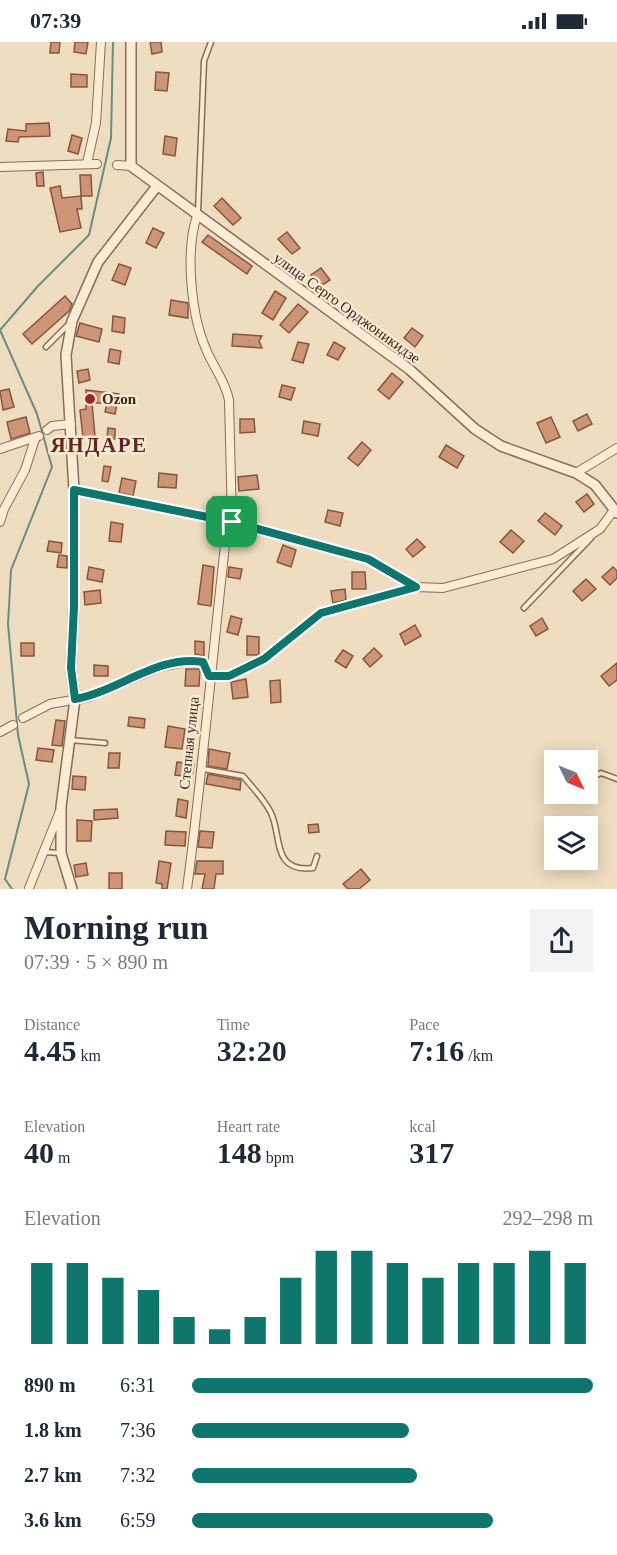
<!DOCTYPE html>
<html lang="en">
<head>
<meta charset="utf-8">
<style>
	body { margin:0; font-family:Georgia,serif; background:#f2f2f3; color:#1f2937; height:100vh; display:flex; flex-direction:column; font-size:22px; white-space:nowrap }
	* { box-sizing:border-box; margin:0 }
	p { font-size:20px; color:#747a83 }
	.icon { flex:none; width:33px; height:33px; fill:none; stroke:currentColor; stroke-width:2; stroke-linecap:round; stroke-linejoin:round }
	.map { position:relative; height:847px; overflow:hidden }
	.sheet { display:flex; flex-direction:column; background:#fff; flex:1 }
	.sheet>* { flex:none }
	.needle { width:39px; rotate:133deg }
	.buttons { position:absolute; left:544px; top:708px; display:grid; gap:12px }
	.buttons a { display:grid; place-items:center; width:54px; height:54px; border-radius:0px; background:#fff; box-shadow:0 3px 15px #0003; font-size:30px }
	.pin { position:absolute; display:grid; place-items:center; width:51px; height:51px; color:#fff; margin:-26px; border-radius:12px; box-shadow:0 3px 9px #0006 }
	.round { display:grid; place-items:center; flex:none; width:63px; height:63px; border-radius:0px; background:#f2f2f3 }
	.overview { display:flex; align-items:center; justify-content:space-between; height:102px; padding:0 24px }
	h1 { font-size:33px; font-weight:600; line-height:45px }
	.figures { display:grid; grid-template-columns:repeat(3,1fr); gap:9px; height:102px; padding:6px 24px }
	.figures div { display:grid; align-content:center }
	.figures b { font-size:30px; font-weight:600 }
	.figures small { font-size:16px; font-weight:400 }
	.figures p { font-size:16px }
	.chart { height:168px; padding:12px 24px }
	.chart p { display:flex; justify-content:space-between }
	.chart svg { width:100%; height:108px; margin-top:6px; stroke:#0f766e; stroke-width:6 }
	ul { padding:0 24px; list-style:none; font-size:20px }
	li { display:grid; grid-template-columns:96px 72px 1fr; align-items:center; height:45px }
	li i { height:15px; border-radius:8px; background:#0f766e }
	.status { display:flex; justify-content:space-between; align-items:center; height:42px; padding:0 30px; background:#fff; direction:ltr }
	.status svg { height:16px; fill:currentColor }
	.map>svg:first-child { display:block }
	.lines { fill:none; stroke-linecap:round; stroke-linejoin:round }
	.stream { stroke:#6b8e83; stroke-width:2 }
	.building { fill:#cd9476; stroke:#87563e; stroke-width:1.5 }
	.service-casing { stroke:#886e58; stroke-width:7 }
	.minor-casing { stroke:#886e58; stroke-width:10 }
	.tertiary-casing { stroke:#886e58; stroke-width:12 }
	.service { stroke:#f9ebd4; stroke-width:4 }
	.minor { stroke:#f9ebd4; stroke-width:8 }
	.tertiary { stroke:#f9ebd4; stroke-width:9 }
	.route-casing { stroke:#fff; stroke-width:12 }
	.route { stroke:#0f766e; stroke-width:8 }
	.poi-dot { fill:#972831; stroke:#f6e8d1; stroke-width:2 }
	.labels { text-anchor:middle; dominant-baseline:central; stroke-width:5; stroke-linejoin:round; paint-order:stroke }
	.street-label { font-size:15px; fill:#37281d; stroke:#f6e8d1 }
	.poi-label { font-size:15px; font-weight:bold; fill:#37281d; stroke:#f6e8d1; text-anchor:start }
	.district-label { font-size:21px; font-weight:bold; letter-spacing:1.5px; fill:#64261c; stroke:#f6e8d1 }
</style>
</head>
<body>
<div class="status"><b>07:39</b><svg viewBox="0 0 49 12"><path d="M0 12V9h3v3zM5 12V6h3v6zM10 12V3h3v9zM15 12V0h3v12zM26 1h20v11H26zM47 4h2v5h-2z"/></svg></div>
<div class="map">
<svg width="617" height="847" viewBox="0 0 617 847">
	<rect width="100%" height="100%" fill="#eeddc1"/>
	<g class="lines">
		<!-- stream -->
		<polyline class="stream" points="12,847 5,837 29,742 18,693 8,582 11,528 52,425 37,372 0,288 38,244 89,193 111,96 113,0"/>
	</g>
	<!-- building -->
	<g class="building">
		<polygon points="51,0 60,0 59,11 50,11"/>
		<polygon points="75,0 88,0 86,12 74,10"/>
		<polygon points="150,0 161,0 162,10 152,12"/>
		<polygon points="156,30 169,31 167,49 155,48"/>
		<polygon points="71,32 87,33 87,45 71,45"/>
		<polygon points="49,81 50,94 19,95 18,100 6,99 8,87 26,89 26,82"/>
		<polygon points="72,93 82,96 78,112 68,109"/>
		<polygon points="165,94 177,96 175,114 163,112"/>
		<polygon points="43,130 44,144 37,144 36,131"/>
		<polygon points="80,133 91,133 92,154 81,154"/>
		<polygon points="60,144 62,156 81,154 82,167 77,167 81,186 60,190 50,146"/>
		<polygon points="222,156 241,176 233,183 214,164"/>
		<polygon points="153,186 164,191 156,206 146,201"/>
		<polygon points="287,190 300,206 292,212 278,197"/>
		<polygon points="208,193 252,224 247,232 202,200"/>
		<polygon points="119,222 131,226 125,243 112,238"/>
		<polygon points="321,226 330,238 319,245 311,233"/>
		<polygon points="275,249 286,256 273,278 262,271"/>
		<polygon points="65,254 72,262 69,269 32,302 23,292"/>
		<polygon points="171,258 188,261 188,276 169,273"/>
		<polygon points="298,262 308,270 289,291 280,283"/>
		<polygon points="113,274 125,276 124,291 112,289"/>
		<polygon points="80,281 102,287 99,300 76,294"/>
		<polygon points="412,286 423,294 415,305 404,296"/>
		<polygon points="233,292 262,294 259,299 262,306 232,304"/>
		<polygon points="298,300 309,302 303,321 292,318"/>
		<polygon points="334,300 345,306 338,318 327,313"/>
		<polygon points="110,307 121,309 119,322 108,320"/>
		<polygon points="88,327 90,338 79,341 77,329"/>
		<polygon points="392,331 403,340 389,357 378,348"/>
		<polygon points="282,343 295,346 291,358 279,355"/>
		<polygon points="9,347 14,365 3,368 0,349"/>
		<polygon points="86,348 119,352 115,372 105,370 107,361 92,361 95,394 83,396 80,368 86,367"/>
		<polygon points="587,372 592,382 578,389 573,379"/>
		<polygon points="26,375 30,391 11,397 7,380"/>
		<polygon points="551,375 560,395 546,401 537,381"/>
		<polygon points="240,377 254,377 255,390 240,391"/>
		<polygon points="304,379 320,382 318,394 302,391"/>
		<polygon points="108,386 115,387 115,397 107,396"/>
		<polygon points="362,400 371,408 358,424 348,416"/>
		<polygon points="446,403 464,414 457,426 439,415"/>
		<polygon points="104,424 111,425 108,440 102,439"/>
		<polygon points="159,431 177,433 176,446 158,445"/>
		<polygon points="257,433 259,447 239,449 238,435"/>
		<polygon points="122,436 136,439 133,454 119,451"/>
		<polygon points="587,452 594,462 584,470 576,460"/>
		<polygon points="213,455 224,457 222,471 211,469"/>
		<polygon points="328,468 343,471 340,484 325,480"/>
		<polygon points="545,471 562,484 555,493 538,479"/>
		<polygon points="111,480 123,482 121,500 109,499"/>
		<polygon points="234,487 251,491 248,502 232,497"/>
		<polygon points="511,488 524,499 513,511 500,500"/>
		<polygon points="417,497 425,505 413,515 406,507"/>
		<polygon points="49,499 62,501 61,511 47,509"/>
		<polygon points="283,503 296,508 291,525 277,520"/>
		<polygon points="59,513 67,514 67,526 57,525"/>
		<polygon points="203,523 214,525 211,564 198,562"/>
		<polygon points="89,525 104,528 102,540 87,537"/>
		<polygon points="229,525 242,527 240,537 228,535"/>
		<polygon points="613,525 617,529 617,536 610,543 602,535"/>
		<polygon points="352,530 365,530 366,547 352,547"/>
		<polygon points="586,537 596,547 582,559 573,549"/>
		<polygon points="345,547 346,558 333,561 331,549"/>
		<polygon points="100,548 101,561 85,563 84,550"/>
		<polygon points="231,574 242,577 238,593 227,590"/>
		<polygon points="542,576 548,587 536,594 530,584"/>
		<polygon points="415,583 421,594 405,603 400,592"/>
		<polygon points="247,594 259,595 259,613 247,613"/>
		<polygon points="195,599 204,600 204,614 195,612"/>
		<rect x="21" y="601" width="13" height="13"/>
		<polygon points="374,606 382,614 370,625 363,617"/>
		<polygon points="343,608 353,614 346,626 335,619"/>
		<polygon points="617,621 617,638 609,644 601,634"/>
		<polygon points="94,623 108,624 108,634 94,634"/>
		<polygon points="186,627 200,627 199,644 185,644"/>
		<polygon points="246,637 248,655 233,657 231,640"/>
		<polygon points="280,638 281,660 271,661 270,639"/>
		<polygon points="129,675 145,677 144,686 128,684"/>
		<polygon points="56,678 65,679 62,704 52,703"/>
		<polygon points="168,684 185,687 182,707 165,705"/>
		<polygon points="38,706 54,708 52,720 36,718"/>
		<polygon points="209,707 230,711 227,727 208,724"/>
		<polygon points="109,711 120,711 119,726 108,726"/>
		<polygon points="177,720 194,722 192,735 175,733"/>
		<polygon points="208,732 241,738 240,748 206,742"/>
		<polygon points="73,734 86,735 85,748 72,747"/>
		<polygon points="178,757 188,759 186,776 176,774"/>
		<polygon points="117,767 118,776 94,778 94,768"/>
		<polygon points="77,778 92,779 91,799 77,799"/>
		<polygon points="318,782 319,790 309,791 308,783"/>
		<polygon points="166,789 186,790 185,804 165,803"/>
		<polygon points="200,789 214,790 212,806 198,805"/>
		<polygon points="159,819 171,821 167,847 162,847 162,842 156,841"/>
		<polygon points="197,819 223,819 223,832 216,832 214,847 202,847 205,832 195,832"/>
		<polygon points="86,821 88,833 76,835 74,823"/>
		<polygon points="361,827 370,838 359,847 348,847 343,842"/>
		<rect x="109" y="831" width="13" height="16"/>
	</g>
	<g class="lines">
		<!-- service casing -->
		<g class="service-casing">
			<g id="service">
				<polyline points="198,170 204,19 211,0"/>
				<polyline points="46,305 69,282"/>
				<polyline points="524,566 591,496"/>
				<polyline points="70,698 105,701"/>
				<path d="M203,727L243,734C252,745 263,756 270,769C283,792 270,831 313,826L317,814"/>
				<polyline points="588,738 601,731 617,737"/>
				<polyline points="44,810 61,811"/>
			</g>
		</g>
		<!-- minor casing -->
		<g class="minor-casing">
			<g id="minor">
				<polyline points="87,121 96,81 101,0"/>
				<polyline points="117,123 131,124"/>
				<polyline points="0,125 97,122"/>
				<polyline points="47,388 52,384 71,382"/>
				<polyline points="0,407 39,394"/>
				<polyline points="576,431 617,406"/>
				<polyline points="74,448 232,480 368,517 416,545 443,546 553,517 600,487 614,468"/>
				<polyline points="0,480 4,467 25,428 35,397"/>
				<polyline points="23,676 50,662 89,655 161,625 193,618 203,620 209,634 229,634 264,617 321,571 416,545"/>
				<polyline points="0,690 13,683"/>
				<polyline points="29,846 60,769"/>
				<path d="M187,847C203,727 213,606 227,486L232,480L229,358C225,338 213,325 206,307C191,273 185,209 197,174"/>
			</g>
		</g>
		<!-- tertiary casing -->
		<g class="tertiary-casing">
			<g id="tertiary">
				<polyline points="131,0 131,124 409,327 475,387 501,404 576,431 595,443 617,471"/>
				<polyline points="72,847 61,811 61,765 75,657 71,626 74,565 74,448 66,313 72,279 98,220 157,144"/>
			</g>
		</g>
		<!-- service -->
		<use href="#service" class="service"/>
		<!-- minor -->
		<use href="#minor" class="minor"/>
		<!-- tertiary -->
		<use href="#tertiary" class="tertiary"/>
	</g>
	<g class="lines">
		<!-- route casing -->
		<g class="route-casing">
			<path id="route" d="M74,448L232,480L368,517L416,545L321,571L264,617L229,634H209L203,620C159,612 117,650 75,657L71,626L74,565Z"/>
		</g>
		<!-- route -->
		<use href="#route" class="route"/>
	</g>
	<!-- markers -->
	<circle class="poi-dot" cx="90" cy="357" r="6"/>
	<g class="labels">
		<!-- street labels -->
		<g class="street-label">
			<text transform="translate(347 266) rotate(36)">улица Серго Орджоникидзе</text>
			<text transform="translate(189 701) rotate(-84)">Степная улица</text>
		</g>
		<!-- poi labels -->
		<g class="poi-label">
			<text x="102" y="357">Ozon</text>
		</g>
		<!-- district labels -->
		<g class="district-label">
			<text x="99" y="403">ЯНДАРЕ</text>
		</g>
	</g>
</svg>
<div class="buttons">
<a><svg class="needle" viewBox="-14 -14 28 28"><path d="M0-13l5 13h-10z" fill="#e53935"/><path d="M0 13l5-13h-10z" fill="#747a83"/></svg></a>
<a><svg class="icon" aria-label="layers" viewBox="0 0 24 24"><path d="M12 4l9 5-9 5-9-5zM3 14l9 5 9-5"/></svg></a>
</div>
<div class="pin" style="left:232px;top:480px;background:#1e9e55"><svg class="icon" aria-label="arrive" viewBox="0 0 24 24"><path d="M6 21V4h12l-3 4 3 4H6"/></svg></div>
</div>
<section class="sheet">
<div class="overview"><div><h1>Morning run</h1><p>07:39 · 5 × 890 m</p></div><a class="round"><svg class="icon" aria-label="share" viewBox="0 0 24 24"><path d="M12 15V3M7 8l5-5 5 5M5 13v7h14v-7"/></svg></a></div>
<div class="figures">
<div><p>Distance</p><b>4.45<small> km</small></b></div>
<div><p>Time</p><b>32:20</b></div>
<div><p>Pace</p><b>7:16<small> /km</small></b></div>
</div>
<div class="figures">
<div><p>Elevation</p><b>40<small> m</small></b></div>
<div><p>Heart rate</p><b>148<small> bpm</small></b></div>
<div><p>kcal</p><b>317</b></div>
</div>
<div class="chart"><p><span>Elevation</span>292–298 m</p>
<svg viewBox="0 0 160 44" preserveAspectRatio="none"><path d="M5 44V11M15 44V11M25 44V17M35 44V22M45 44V33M55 44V38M65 44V33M75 44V17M85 44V6M95 44V6M105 44V11M115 44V17M125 44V11M135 44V11M145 44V6M155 44V11"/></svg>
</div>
<ul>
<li><b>890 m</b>6:31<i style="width:100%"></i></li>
<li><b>1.8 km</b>7:36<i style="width:54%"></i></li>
<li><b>2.7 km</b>7:32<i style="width:56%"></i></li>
<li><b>3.6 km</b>6:59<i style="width:75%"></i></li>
</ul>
</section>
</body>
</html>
